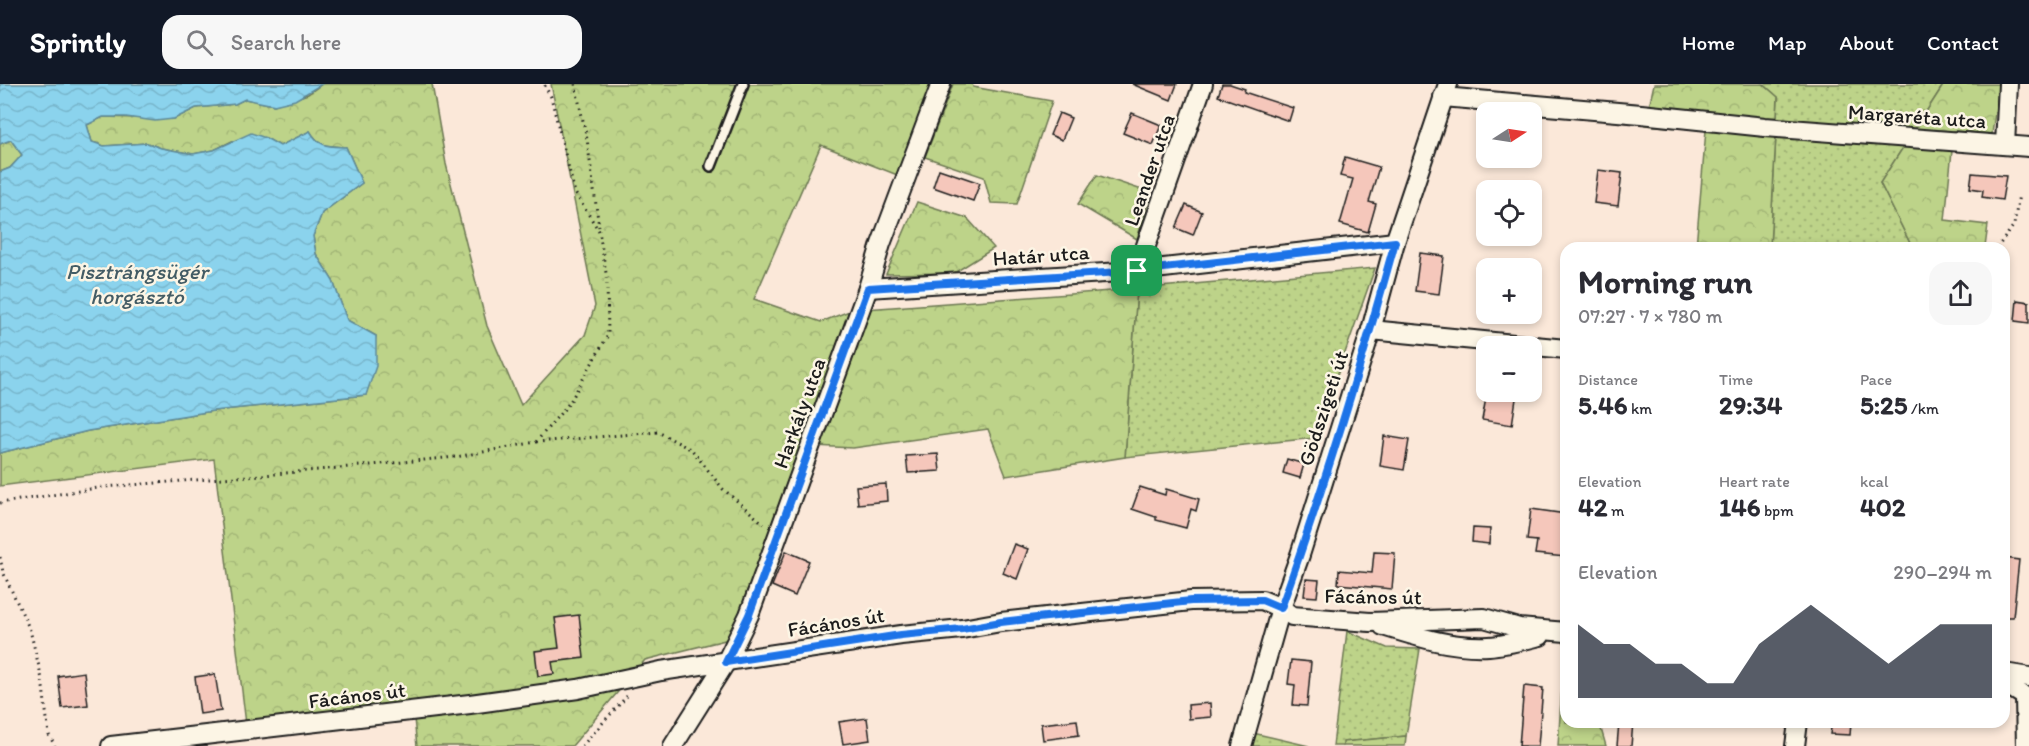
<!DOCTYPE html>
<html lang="en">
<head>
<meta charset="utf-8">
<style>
	body { margin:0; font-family:Itim,sans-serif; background:#f7f7f7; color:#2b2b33; height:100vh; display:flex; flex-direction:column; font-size:22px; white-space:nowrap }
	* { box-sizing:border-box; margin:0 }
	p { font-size:20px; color:#7c7c81 }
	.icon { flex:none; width:33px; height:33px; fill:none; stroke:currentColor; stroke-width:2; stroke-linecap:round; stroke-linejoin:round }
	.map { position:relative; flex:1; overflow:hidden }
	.drawer { position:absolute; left:1560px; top:158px; width:450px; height:486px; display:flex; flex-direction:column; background:#fff; border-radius:18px; box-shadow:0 3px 9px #0003 }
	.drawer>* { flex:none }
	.needle { width:39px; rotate:78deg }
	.buttons { position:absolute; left:1476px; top:18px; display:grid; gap:12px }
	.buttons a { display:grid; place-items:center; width:66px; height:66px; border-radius:12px; background:#fff; box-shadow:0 3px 9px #0003; font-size:30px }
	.pin { position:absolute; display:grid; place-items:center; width:51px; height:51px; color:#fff; margin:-26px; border-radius:12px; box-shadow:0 3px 9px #0006 }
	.round { display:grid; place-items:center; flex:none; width:63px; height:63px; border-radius:18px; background:#f7f7f7 }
	.overview { display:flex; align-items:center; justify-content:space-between; height:102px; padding:0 18px }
	h1 { font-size:33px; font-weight:700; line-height:45px }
	.stats { display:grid; grid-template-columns:repeat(3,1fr); gap:9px; height:102px; padding:6px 18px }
	.stats div { display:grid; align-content:center }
	.stats b { font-size:26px; font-weight:700 }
	.stats small { font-size:16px; font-weight:400 }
	.stats p { font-size:16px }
	.chart { height:168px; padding:12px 18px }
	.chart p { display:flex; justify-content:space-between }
	.chart svg { width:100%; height:108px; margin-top:6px; fill:#111827; opacity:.7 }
	header { display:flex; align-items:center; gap:36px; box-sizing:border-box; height:84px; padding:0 30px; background:#111827; color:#fff }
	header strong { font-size:28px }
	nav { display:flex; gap:33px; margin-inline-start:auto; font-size:21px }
	.search { width:420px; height:54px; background:#f7f7f7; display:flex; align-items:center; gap:15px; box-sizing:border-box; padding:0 21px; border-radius:18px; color:#7c7c81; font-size:22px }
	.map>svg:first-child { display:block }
	.grass { fill:url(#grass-dots); stroke:#6c7852; stroke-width:1.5 }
	.forest { fill:url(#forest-crowns); stroke:#6c7852; stroke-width:1.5 }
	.water { fill:url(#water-waves); stroke:#5f8a99; stroke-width:1.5 }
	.building { fill:#f5c7bb; stroke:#1c1c1c; stroke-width:1.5 }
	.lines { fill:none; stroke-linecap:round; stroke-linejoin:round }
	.lane-casing { stroke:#1c1c1c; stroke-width:14 }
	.street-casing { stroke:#1c1c1c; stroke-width:22 }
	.path { stroke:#1c1c1c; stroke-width:3; stroke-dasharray:1.5 4.5; stroke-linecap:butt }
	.lane { stroke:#fcf5e5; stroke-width:9 }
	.street { stroke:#fcf5e5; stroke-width:18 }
	.route-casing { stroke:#fff; stroke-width:12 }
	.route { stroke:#1a73e8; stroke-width:8 }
	.labels { text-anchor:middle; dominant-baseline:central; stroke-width:5; stroke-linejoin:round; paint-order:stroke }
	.street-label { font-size:21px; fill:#1c1c1c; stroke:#fcf5e5 }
	.water-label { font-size:22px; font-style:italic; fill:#435c65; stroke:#fcf5e5 }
</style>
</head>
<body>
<header>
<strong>Sprintly</strong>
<div class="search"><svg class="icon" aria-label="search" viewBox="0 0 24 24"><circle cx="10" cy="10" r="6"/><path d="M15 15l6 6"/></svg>Search here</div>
<nav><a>Home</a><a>Map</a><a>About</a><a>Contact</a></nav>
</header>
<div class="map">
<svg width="2029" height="662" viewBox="0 0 2029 662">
	<defs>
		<pattern id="grass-dots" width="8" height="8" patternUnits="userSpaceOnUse" patternTransform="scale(1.5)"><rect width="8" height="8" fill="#bdd389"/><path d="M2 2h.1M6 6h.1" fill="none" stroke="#a2b576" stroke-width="1.8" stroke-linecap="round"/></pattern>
		<pattern id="forest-crowns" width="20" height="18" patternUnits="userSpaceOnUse" patternTransform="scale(1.5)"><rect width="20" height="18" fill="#bdd389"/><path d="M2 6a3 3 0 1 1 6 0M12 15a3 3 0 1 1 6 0" fill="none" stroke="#a2b576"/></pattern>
		<pattern id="water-waves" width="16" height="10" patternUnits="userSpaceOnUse" patternTransform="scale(1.5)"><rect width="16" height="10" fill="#8bd3ed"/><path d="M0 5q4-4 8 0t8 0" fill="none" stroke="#77b5cb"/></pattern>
	</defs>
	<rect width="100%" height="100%" fill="#fbe8d9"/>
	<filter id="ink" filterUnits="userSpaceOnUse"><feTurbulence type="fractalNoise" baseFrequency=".0167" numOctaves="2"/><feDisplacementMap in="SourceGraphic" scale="12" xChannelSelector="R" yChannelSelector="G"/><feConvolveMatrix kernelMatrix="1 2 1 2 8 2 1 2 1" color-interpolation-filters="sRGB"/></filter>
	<g filter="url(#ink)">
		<!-- grass -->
		<g class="grass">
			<polygon points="1763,0 1944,0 1880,99 1912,163 1769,163 1770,162 1778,13"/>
			<polygon points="1375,184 1315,354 1125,373 1137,205"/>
			<polygon points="1347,547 1387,564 1420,565 1406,652 1344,658 1343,662 1333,662"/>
			<polygon points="1253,649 1309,662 1250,662"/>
		</g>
		<!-- forest -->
		<g class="forest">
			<path d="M322,0H432L446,80L487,242L521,321L585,251L595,222L551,0H932L900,92L821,61L754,215L821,238L852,226L1137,205L1125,373L1006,392L988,345L853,364L815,362L745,551L645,576L572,662H417L412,617L246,640L214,375L0,402V369L88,347L213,327L366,311L376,252L347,236L333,197L316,170L313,152L322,129L362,99L346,63C329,62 320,64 310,47L280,62L266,54L232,57L214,66L193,70L161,64L147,59L104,62L92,58L87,41L103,33L174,35L196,24L235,20L245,15L274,21L308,10Z"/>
			<polygon points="953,0 972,0 973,3 1052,17 1017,120 991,119 984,93 925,73"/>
			<polygon points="1654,0 1763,0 1778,13 1770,163 1696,163 1706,46 1645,41"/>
			<polygon points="1944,0 1999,0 1992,50 1954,47 1945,136 1988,141 1985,163 1912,163 1880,99"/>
			<polygon points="11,56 22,71 10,84 0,88 0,60"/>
			<polygon points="1097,91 1151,109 1137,155 1078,120"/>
			<polygon points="917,118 967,134 994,164 954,189 886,190"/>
			<polygon points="1563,587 1566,587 1566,638 1599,638 1606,662 1558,662"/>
			<polygon points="1406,652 1405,662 1343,662 1343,658"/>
		</g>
		<!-- water -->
		<path class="water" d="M0,0H322L295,16L274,21L245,15L235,20L196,24L174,35L155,37L126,33H103L87,41L92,58L104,62L147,59L161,64L193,70L214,66L251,49L266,54L280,62L310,47C320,64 329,62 346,63L362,99L322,129L313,152L316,170L333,197L347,236L376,252V282L366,311L213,327L88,347L0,369V88L10,84L22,71L11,56L0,60Z"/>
		<!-- building -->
		<g class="building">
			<polygon points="1132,0 1177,0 1171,16"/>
			<polygon points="1222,0 1230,0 1245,5 1244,8 1293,24 1289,37 1218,12"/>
			<polygon points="1059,29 1071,34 1062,56 1050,51"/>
			<polygon points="1132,29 1161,41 1153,61 1123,49"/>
			<polygon points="1345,73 1379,83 1369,118 1376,120 1368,148 1340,140 1353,95 1340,92"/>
			<polygon points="939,85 980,99 973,117 933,103"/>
			<polygon points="1598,86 1622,89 1618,122 1594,119"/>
			<polygon points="1972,89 2006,92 2002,116 1982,113 1983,106 1970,104"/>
			<polygon points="1186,121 1202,128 1193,151 1176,144"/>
			<polygon points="1420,169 1444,172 1439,210 1415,207"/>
			<polygon points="2017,216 2029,218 2029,239 2015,237"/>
			<polygon points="1487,308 1517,308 1512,341 1482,336"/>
			<polygon points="1384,352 1409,356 1404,386 1380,382"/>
			<polygon points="938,370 940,387 908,389 906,372"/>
			<polygon points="1287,375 1304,380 1300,394 1283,389"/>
			<polygon points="886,400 887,417 858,420 856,402"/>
			<polygon points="1140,403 1165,411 1166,405 1199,415 1196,427 1191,425 1186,444 1156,436 1156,433 1132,425"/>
			<polygon points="1531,425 1566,430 1566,473 1535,470 1537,457 1527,456"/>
			<polygon points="1473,444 1490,445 1489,460 1472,458"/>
			<polygon points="1014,460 1028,465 1017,495 1003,489"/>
			<polygon points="786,467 809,477 795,512 772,502"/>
			<polygon points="1374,468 1395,469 1392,505 1338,500 1339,486 1372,489"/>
			<polygon points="2004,474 2019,476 2013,533 2004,533"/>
			<polygon points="1306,495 1319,496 1317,513 1304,512"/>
			<polygon points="579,531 584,574 552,578 554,590 538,592 535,567 559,564 555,534"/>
			<polygon points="1291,576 1311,578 1307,622 1293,621 1295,601 1288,600"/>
			<polygon points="84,588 88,621 62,624 58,592"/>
			<polygon points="215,590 221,627 200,630 195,593"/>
			<polygon points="1524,602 1543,604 1538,662 1519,662"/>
			<polygon points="1210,619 1211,633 1189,635 1188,621"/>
			<polygon points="867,634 870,656 843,660 839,638"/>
			<polygon points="1077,636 1079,651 1043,656 1041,640"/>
			<polygon points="1619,638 1633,638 1631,662 1617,662"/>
			<polygon points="1832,638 1851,638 1850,651 1830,650"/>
		</g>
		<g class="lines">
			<!-- lane casing -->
			<g class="lane-casing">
				<polyline id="lane" points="711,82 743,0"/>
			</g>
			<!-- street casing -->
			<g class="street-casing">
				<g id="street">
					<polyline points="1443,13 1641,30 1765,43 2029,63"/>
					<polyline points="2005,61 2008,0"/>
					<polyline points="1137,187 1203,0"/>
					<polyline points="868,204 1137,187 1395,158"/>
					<polyline points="1371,246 1566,265"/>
					<path d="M1383,542C1418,553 1451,564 1489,562C1506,561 1524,556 1540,552"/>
					<polyline points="2004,589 2029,593"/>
					<polyline points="2004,599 2029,615"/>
					<polyline points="2025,613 2026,662"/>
					<polyline points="111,662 470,620 578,605 661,587 901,551 962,545 1001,538 1191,517 1262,516 1281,524 1292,532 1370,538 1484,534 1519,544 1566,548"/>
					<polyline points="673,662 726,578 749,531 868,204 881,160 941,0"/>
					<polyline points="1242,662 1281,524 1300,471 1371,246 1395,158 1448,0"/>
					<polyline points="1795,662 1798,638"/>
				</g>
			</g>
			<!-- path -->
			<g class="path">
				<polyline points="575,0 587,55 599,143"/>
				<polyline points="1997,164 2014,141 2019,110"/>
				<polyline points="536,358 658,348 692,366 723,405 764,440"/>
				<polyline points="0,419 104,403 275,390 456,373 536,358 570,318 608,251 607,195 599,147 575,109 551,13 544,0"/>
				<polyline points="0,473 3,488 30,546 42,595 49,651 55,662"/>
				<polyline points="582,662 627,612"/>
			</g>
			<!-- lane -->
			<use href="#lane" class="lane"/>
			<!-- street -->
			<use href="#street" class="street"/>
		</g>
	</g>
	<g class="lines" filter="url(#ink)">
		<!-- route casing -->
		<g class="route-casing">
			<path id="route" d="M1395,158C1361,281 1324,404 1281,524L1262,516L1191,517L1001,538L962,545L901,551L726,578L749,531L868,204L1137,187Z"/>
		</g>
		<!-- route -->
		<use href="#route" class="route"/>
	</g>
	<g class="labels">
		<!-- street labels -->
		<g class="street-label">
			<text transform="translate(1917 32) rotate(4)">Margaréta utca</text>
			<text transform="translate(1149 86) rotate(-71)">Leander utca</text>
			<text transform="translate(1041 171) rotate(-4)">Határ utca</text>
			<text transform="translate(1323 324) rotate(-72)">Gödszigeti út</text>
			<text transform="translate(799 329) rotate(-70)">Harkály utca</text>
			<text transform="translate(1373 512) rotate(1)">Fácános út</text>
			<text transform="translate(836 538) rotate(-9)">Fácános út</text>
			<text transform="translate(357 611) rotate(-7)">Fácános út</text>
		</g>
		<!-- water labels -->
		<g class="water-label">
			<text x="137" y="187">Pisztrángsügér<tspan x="137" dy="25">horgásztó</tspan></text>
		</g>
	</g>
</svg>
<div class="buttons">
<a><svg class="needle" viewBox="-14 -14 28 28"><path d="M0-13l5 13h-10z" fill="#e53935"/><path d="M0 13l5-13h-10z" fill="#7c7c81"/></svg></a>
<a><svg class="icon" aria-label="locate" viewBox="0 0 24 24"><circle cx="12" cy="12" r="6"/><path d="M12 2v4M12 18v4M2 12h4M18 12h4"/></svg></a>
<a>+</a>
<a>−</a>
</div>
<div class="pin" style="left:1137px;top:187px;background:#1e9e55"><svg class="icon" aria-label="arrive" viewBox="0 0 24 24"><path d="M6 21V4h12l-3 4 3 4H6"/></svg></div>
<section class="drawer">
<div class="overview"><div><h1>Morning run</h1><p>07:27 · 7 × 780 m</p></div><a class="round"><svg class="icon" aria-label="share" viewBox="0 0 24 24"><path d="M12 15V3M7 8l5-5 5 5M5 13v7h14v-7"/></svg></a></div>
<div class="stats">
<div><p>Distance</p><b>5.46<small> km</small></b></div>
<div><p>Time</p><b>29:34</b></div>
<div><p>Pace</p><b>5:25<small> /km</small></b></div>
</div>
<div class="stats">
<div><p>Elevation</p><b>42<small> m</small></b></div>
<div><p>Heart rate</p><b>146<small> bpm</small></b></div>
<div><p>kcal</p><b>402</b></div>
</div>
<div class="chart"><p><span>Elevation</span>290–294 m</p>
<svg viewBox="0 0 160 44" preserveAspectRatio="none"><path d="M0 44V14L10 22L20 22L30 30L40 30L50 38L60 38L70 22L80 14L90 6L100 14L110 22L120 30L130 22L140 14L150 14L160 14V44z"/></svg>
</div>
</section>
</div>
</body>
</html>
